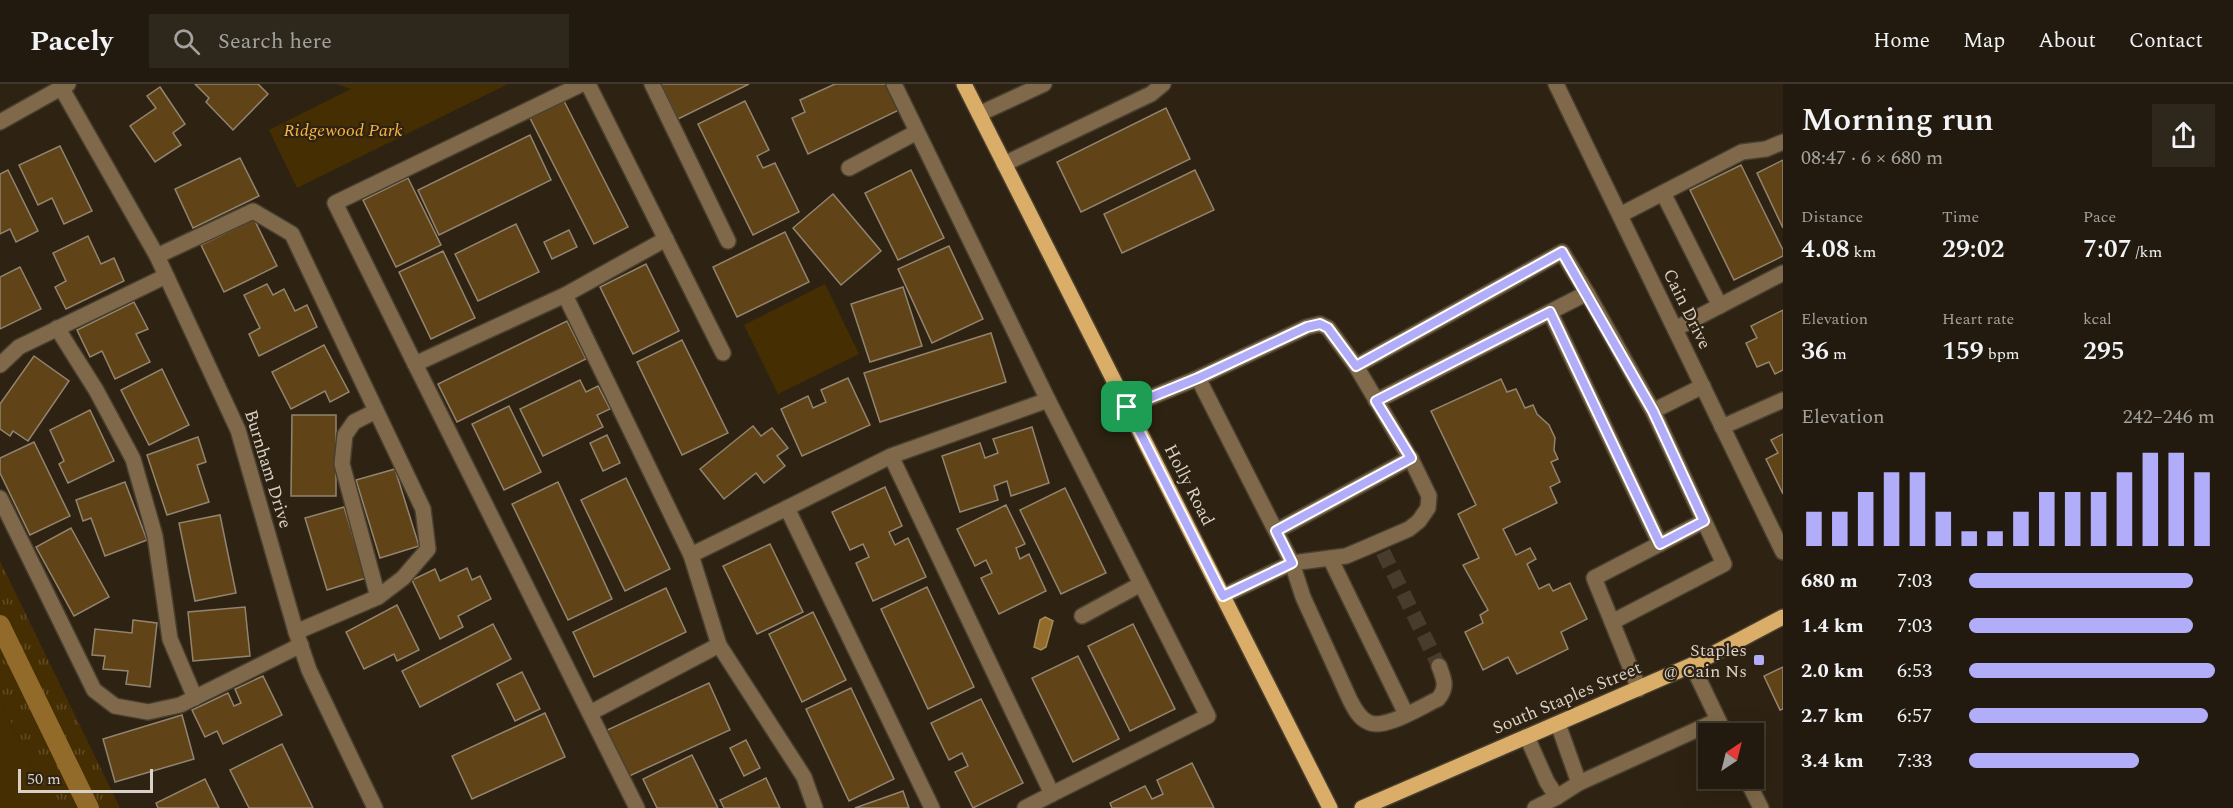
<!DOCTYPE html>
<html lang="en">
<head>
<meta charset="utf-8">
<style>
	body { margin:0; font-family:Spectral,serif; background:#2e271c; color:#f1f3f6; height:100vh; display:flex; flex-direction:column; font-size:22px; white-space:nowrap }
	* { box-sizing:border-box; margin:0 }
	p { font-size:20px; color:#a2a19e }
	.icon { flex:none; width:33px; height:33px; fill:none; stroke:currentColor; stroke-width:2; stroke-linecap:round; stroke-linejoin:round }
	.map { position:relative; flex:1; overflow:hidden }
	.side { display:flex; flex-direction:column; background:#221a0e; width:450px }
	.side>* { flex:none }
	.needle { width:39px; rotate:35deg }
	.tools { position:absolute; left:1698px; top:639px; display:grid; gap:12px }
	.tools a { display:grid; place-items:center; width:66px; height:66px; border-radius:0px; background:#221a0e; box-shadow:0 6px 24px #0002,0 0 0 2px #3f382e; font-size:30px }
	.scale { position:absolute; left:18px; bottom:15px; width:135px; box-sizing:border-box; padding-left:6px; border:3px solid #d9d1c7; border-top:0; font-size:16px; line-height:21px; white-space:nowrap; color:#d9d1c7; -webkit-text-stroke:4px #2e2312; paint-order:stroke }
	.pin { position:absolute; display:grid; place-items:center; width:51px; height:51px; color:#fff; margin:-26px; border-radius:12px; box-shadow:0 3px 9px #0006 }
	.round { display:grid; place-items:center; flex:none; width:63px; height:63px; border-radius:0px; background:#2e271c }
	.headline { display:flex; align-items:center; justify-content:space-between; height:102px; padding:0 18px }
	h1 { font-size:33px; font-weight:600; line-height:45px }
	.stats { display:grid; grid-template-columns:repeat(3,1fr); gap:9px; height:102px; padding:6px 18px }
	.stats div { display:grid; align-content:center }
	.stats b { font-size:26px; font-weight:600 }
	.stats small { font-size:16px; font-weight:400 }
	.stats p { font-size:16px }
	.chart { height:168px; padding:12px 18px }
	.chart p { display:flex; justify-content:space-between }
	.chart svg { width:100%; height:108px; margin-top:6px; stroke:#b2adf9; stroke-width:6 }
	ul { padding:0 18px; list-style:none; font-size:20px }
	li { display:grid; grid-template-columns:96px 72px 1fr; align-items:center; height:45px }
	li i { height:15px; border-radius:8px; background:#b2adf9 }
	header { display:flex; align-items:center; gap:36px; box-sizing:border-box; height:84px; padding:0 30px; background:#221a0e; border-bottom:2px solid #3f382e }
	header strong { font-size:28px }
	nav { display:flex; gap:33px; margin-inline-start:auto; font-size:21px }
	.search { width:420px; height:54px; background:#2e271c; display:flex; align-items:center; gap:15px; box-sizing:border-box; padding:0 21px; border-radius:0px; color:#a2a19e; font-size:22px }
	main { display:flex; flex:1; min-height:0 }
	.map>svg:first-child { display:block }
	.grass { fill:url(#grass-tufts) }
	.park { fill:#462e03 }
	.water { fill:#926b2b; stroke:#a78a5a; stroke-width:1.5 }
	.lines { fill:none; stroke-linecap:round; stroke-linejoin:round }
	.canal { stroke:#926b2b; stroke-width:20 }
	.building { fill:#604417; stroke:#928470; stroke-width:1.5 }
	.minor-tunnel { stroke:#483d2d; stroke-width:15; stroke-dasharray:15 8; stroke-linecap:butt }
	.minor-casing { stroke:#493f2f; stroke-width:18 }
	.major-casing { stroke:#493f2f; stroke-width:18 }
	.minor { stroke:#7f694a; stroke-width:15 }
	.major { stroke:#daad69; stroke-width:15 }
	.route-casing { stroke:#fff; stroke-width:12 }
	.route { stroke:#b2adf9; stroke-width:8 }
	.poi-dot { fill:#b2adf9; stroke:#2e2312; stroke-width:2 }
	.labels { text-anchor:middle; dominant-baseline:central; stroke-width:4.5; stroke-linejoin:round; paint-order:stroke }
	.park-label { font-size:18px; font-style:italic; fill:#f8b440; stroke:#2e2312 }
	.street-label { font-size:18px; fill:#d9d1c7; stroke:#2e2312 }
	.poi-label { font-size:18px; fill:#d9d1c7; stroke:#2e2312; text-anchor:end }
</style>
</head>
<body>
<header>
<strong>Pacely</strong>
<div class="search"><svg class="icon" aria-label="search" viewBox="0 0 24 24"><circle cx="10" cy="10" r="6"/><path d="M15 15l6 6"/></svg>Search here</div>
<nav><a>Home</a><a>Map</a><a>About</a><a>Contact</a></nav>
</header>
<main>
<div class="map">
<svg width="1783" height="724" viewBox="0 0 1783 724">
	<defs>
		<pattern id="grass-tufts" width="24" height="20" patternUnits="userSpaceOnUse" patternTransform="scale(1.5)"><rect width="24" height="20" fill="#462e03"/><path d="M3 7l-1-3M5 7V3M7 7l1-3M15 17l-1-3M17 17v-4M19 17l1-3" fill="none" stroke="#604b26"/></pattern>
	</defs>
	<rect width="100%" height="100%" fill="#2e2312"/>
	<!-- grass -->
	<polygon class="grass" points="0,477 120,724 52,724 0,616"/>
	<!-- park -->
	<g class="park">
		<polygon points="336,0 508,0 297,104 269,46 351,5"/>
		<polygon points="825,200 859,270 778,310 744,241"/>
		<polygon points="0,616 52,724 0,724"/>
	</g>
	<!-- water -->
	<polygon class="water" points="1045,533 1053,537 1046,563 1041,566 1034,563 1040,536"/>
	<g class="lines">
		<!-- canal -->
		<polyline class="canal" points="0,541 89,724"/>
	</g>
	<!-- building -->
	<g class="building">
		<polygon points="195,0 258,0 268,10 233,46 206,18 209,14"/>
		<polygon points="661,0 749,0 678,35"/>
		<polygon points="835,0 887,0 899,26 808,70 792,34 805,28 800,16"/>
		<polygon points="160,3 185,40 173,49 181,61 155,78 130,42 156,24 147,12"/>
		<polygon points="564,17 628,143 594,160 530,34"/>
		<polygon points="745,17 769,66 757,72 763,84 775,79 799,128 753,151 698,40"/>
		<polygon points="1166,24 1190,75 1081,128 1057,78"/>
		<polygon points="530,51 551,96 439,151 418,106"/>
		<polygon points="60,62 92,127 64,140 52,114 38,121 19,81"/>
		<polygon points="240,74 259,112 193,144 175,105"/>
		<polygon points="1783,76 1783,144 1757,89"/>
		<polygon points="1741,81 1783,166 1783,172 1734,196 1690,106"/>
		<polygon points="8,86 38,147 16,158 10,145 0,150 0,90"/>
		<polygon points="911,86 944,154 898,176 865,109"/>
		<polygon points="1195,86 1214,126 1122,169 1104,130"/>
		<polygon points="408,94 441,161 396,183 363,116"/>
		<polygon points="833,110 881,167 841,201 793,144"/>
		<polygon points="254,135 277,182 224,208 201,161"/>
		<polygon points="516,140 539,188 478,217 455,170"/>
		<polygon points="569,146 577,163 552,175 544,158"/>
		<polygon points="785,148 809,198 737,233 713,183"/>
		<polygon points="88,152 101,180 114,174 124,197 66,225 55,203 66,197 53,169"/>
		<polygon points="949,162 983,235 932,259 898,185"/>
		<polygon points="443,167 475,234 431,255 399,188"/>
		<polygon points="646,180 679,247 633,270 600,203"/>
		<polygon points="20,183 41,225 0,245 0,193"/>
		<polygon points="267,200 273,211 284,205 295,227 307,221 317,243 259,272 249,250 260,244 244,211"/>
		<polygon points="903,203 922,262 870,278 851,220"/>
		<polygon points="134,218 148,245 136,250 150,278 115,295 102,267 90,273 77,246"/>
		<polygon points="1783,226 1783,286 1775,290 1769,278 1757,283 1746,259 1757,254 1751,242"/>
		<polygon points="567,237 586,275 457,338 438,300"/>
		<polygon points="991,249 1006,298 880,338 864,289"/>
		<polygon points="682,256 728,349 682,371 637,278"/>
		<polygon points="324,261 349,308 330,318 325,307 291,325 272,288"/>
		<polygon points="34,272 69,297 28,357 13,347 10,352 0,345 0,320"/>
		<polygon points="162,285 189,341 149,361 121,306"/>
		<polygon points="848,294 870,341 802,372 781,325 808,312 813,324 826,318 821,306"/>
		<polygon points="1501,295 1507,308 1516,305 1525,324 1533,321 1537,330 1549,341 1555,354 1554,366 1558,375 1551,378 1560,398 1550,403 1557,419 1503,445 1516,471 1530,464 1536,475 1527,480 1539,505 1549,500 1553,507 1570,499 1587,535 1561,548 1568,565 1517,590 1508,573 1483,586 1465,548 1483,539 1480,531 1488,526 1463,481 1479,474 1458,430 1476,421 1431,327"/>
		<polygon points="580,296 586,308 598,302 610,325 597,331 603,343 543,372 520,325"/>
		<polygon points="509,322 541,388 504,406 472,340"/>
		<polygon points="90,326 114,377 68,399 59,380 64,377 50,346"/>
		<polygon points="292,331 336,331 336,412 291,412"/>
		<polygon points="753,342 761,352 772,344 788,364 777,372 785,382 764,399 756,389 724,415 700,385"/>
		<polygon points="1032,343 1049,399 1011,412 1007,397 994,402 998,416 960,428 942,372 980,359 985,374 998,369 993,355"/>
		<polygon points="1783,350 1783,410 1766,375 1778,369 1771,356"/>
		<polygon points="607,351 620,379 603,387 590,359"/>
		<polygon points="198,353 206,378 197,381 209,418 167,431 147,371"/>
		<polygon points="34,358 70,432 30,451 0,389 0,374"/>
		<polygon points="395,385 419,462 380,474 356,396"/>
		<polygon points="626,394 670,485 625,507 581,416"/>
		<polygon points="125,398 147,456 105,472 91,434 83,437 76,416"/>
		<polygon points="558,398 612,515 568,536 512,420"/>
		<polygon points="885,403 902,442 889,448 895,461 908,454 926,493 873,517 856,479 869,473 863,460 850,466 832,428"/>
		<polygon points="1065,404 1106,489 1061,510 1020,426"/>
		<polygon points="1006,421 1025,460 1016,464 1020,475 1029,470 1046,507 999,530 981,494 992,489 986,476 975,482 957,445"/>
		<polygon points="344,423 366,494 327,506 305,434"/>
		<polygon points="220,431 236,509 195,517 179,439"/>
		<polygon points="71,444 109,513 74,532 36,463"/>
		<polygon points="770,460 803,528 757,550 723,482"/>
		<polygon points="467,484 472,496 480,492 491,515 458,532 463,543 440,555 412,496 435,485 440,497"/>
		<polygon points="927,503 974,603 928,625 881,525"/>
		<polygon points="666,504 686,548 594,593 573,548"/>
		<polygon points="397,521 419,566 397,577 394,570 364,585 346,548"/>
		<polygon points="245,523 250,572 193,577 188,528"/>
		<polygon points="813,528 846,596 802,618 769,550"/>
		<polygon points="133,536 157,539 150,603 126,600 128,587 103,585 105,572 92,571 95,545 132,549"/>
		<polygon points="493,540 511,575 420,623 402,587"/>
		<polygon points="1133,540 1175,625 1130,647 1088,562"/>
		<polygon points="1078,572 1119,655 1073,678 1032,594"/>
		<polygon points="1783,583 1783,625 1780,626 1764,592"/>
		<polygon points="522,588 540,625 515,637 497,600"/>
		<polygon points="263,592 282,631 223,660 217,647 205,653 192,626 228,609 234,622 241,619 235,605"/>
		<polygon points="709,599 730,646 627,693 605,647"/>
		<polygon points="851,604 894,695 849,717 806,625"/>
		<polygon points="981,615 1023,699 973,724 955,688 968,682 962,669 949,676 931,639"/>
		<polygon points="545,629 565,673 472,715 452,672"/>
		<polygon points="182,631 194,675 115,698 103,655"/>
		<polygon points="746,656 760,684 744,692 730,664"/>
		<polygon points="282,660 313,724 249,724 230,686"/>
		<polygon points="692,671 718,724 657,724 643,695"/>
		<polygon points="1192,679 1214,724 1112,724 1110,719 1145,702 1152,715 1163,710 1157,696"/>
		<polygon points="766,694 780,724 724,724 720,716"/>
		<polygon points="205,695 219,724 158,724 156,719"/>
		<polygon points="903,707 909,724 855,724"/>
	</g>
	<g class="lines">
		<!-- minor-tunnel -->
		<polyline class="minor-tunnel" points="1383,468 1439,582"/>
		<!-- minor casing -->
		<g class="minor-casing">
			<g id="minor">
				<polyline points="582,0 335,119 415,280 565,211 691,471 787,424 932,724"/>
				<polyline points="588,0 723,269"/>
				<polyline points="652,0 728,157"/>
				<polyline points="894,0 1048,316"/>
				<polyline points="1556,0 1783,468"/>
				<polyline points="62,5 157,172 238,346 296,548 309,586 375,724"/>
				<polyline points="979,30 1044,0"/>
				<polyline points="0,38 68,0"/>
				<polyline points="1004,80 1151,10 1163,0"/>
				<polyline points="849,84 917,48"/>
				<polyline points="1663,109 1720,222"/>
				<polyline points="1620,131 1742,68 1766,65 1783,58"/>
				<polyline points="157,172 253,127 292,150 423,425 428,465 403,494 378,513 296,548"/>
				<polyline points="565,211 666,155"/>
				<polyline points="1550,228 1660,460"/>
				<polyline points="57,244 96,306 133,375 155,452 170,555 195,614"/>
				<polyline points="1675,245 1783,189"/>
				<polyline points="415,280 637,724"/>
				<polyline points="0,281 19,263 166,192"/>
				<polyline points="1356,282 1562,168 1587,209"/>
				<path d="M1198,294L1292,479L1303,513L1350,616C1354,624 1359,634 1368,638C1384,647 1422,622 1438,615C1448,603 1444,595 1439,582"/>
				<polyline points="1376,317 1587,209 1653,327 1703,302"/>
				<polyline points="1127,323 1198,294 1307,243 1320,240 1328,244 1356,282 1412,377 1429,412 1428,424 1419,437 1409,445 1365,464 1346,472 1292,479 1223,512"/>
				<polyline points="376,327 354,338 345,351 342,380 378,513"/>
				<polyline points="1722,343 1783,316"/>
				<polyline points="0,414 94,606 115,622 148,628 180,621 301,561"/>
				<polyline points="787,424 891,372 1052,710 1208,632 1048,316 891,372"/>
				<polyline points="1276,447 1411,374"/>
				<polyline points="691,471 719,561 804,693 815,724"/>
				<polyline points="1330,474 1406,630"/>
				<polyline points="1082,532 1141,500"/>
				<polyline points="1612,538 1594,494 1704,437"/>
				<polyline points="1692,581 1725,650"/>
				<polyline points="1639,605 1612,538 1724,480 1653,327"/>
				<polyline points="590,629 719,561"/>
				<polyline points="1527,653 1547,698 1557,713 1579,699 1558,640"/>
				<polyline points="1746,694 1761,724"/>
				<polyline points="1579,699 1718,636"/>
				<polyline points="1025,724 1052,710"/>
				<polyline points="1535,724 1557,713"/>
			</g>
		</g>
		<!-- major casing -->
		<g class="major-casing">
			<g id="major">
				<polyline points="964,0 1330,724"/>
				<polyline points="1362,724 1692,581 1783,533"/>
			</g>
		</g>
		<!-- minor -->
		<use href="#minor" class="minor"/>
		<!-- major -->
		<use href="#major" class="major"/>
	</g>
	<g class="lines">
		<!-- route casing -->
		<g class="route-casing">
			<polygon id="route" points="1562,168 1653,327 1704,437 1660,460 1550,228 1376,317 1411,374 1276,447 1292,479 1223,512 1127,323 1198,294 1307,243 1320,240 1328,244 1356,282"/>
		</g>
		<!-- route -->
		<use href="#route" class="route"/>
	</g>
	<!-- markers -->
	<rect class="poi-dot" x="1753" y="570" width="12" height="12" rx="3"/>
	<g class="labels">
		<!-- park labels -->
		<g class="park-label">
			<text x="343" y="46">Ridgewood Park</text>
		</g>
		<!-- street labels -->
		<g class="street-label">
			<text transform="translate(1687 225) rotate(64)">Cain Drive</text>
			<text transform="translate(268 385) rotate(73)">Burnham Drive</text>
			<text transform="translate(1189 401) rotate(63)">Holly Road</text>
			<text transform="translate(1567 614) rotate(-23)">South Staples Street</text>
		</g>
		<!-- poi labels -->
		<g class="poi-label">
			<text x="1747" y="566">Staples<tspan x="1747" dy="21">@ Cain Ns</tspan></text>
		</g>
	</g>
</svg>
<div class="tools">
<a><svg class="needle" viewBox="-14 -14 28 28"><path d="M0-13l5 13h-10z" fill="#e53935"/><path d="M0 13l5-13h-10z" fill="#a2a19e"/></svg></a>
</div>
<div class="scale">50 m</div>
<div class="pin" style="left:1127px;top:323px;background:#1e9e55"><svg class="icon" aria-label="arrive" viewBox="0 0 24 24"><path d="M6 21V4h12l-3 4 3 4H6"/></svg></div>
</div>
<section class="side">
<div class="headline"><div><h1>Morning run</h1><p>08:47 · 6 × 680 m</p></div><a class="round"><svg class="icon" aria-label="share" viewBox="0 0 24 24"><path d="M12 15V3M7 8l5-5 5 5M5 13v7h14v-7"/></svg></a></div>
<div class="stats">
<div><p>Distance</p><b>4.08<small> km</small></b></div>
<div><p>Time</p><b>29:02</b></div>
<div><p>Pace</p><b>7:07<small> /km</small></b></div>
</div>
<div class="stats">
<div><p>Elevation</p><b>36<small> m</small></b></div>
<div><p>Heart rate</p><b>159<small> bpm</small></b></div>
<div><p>kcal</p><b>295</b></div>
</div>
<div class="chart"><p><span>Elevation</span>242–246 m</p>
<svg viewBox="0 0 160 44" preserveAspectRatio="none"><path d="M5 44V30M15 44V30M25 44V22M35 44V14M45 44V14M55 44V30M65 44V38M75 44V38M85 44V30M95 44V22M105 44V22M115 44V22M125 44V14M135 44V6M145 44V6M155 44V14"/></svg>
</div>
<ul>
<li><b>680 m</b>7:03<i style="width:91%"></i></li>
<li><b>1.4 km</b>7:03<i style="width:91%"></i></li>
<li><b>2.0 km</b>6:53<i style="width:100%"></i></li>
<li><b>2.7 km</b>6:57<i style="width:97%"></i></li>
<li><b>3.4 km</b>7:33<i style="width:69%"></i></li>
</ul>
</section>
</main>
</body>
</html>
